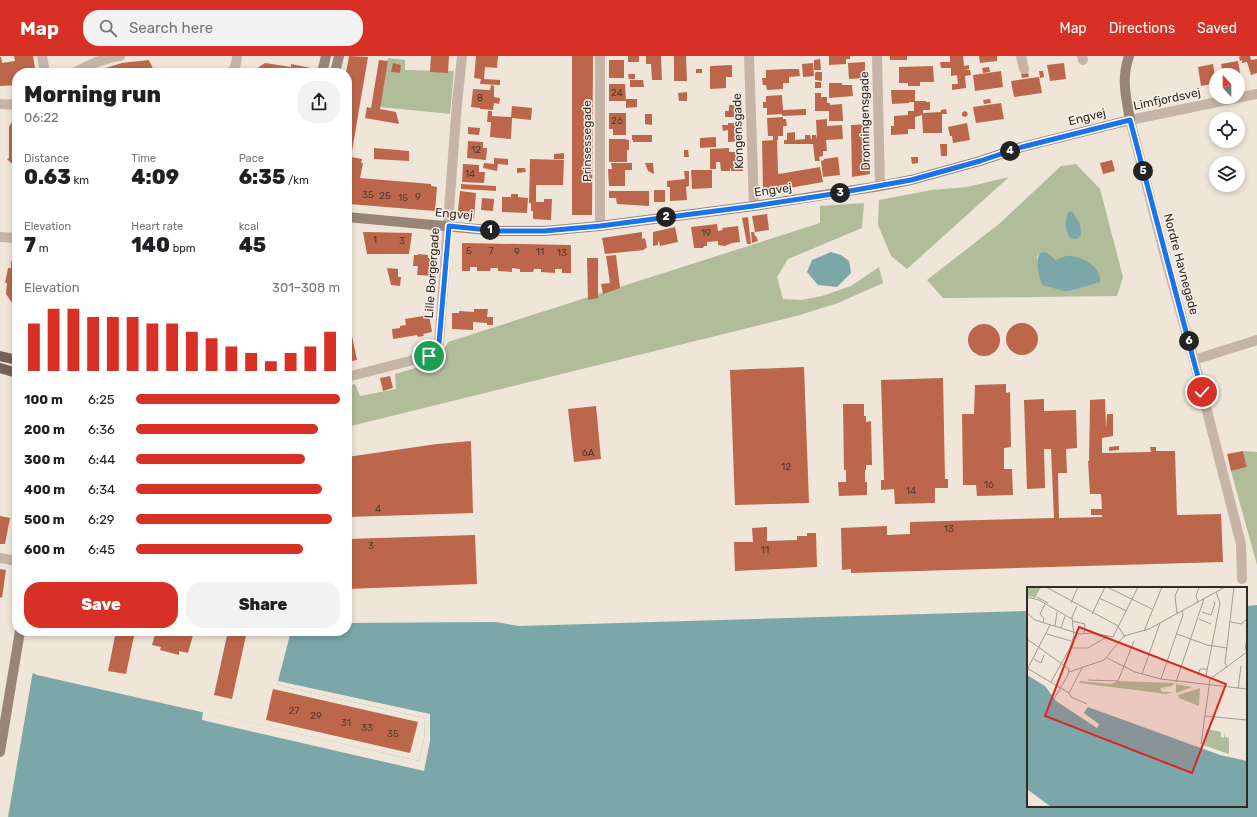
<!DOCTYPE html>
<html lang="en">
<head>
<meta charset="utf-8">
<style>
	body { margin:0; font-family:Rubik,sans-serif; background:#f2f2f2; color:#202124; height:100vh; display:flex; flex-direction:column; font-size:15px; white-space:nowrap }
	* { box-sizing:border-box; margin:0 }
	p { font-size:13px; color:#757577 }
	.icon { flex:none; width:22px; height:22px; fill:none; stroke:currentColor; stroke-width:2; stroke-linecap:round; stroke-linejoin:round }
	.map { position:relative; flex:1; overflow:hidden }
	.details { position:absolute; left:12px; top:12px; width:340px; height:568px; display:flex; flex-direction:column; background:#fff; border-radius:16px; box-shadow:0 2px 6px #0003 }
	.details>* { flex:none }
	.needle { width:26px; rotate:339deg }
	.buttons { position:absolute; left:1209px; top:12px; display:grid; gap:8px }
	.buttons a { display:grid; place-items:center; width:36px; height:36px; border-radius:50%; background:#fff; box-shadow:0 2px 6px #0003; font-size:20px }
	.pin { position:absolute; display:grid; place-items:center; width:34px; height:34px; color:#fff; margin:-17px; border:2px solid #fff; border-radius:50%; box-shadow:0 1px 4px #0007 }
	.km { position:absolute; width:20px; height:20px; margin:-10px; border-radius:50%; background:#222; color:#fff; font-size:11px; line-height:20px; text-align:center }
	.round { display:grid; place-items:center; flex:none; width:42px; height:42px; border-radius:16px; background:#f2f2f2 }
	.head { display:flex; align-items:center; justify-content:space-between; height:68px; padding:0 12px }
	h1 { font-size:22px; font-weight:800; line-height:30px }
	.stats { display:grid; grid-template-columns:repeat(3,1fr); gap:6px; height:68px; padding:4px 12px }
	.stats div { display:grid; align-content:center }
	.stats b { font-size:20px; font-weight:800 }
	.stats small { font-size:11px; font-weight:400 }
	.stats p { font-size:11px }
	.chart { height:112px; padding:8px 12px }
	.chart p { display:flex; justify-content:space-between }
	.chart svg { width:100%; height:72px; margin-top:4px; stroke:#d93025; stroke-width:6 }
	.cta { display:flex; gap:8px; margin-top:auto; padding:8px 12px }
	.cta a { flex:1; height:46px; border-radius:16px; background:#d93025; color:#fff; font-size:16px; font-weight:800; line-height:46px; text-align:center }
	.cta a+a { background:#f2f2f2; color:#202124 }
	ul { padding:0 12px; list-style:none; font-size:13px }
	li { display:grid; grid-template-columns:64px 48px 1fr; align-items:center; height:30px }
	li i { height:10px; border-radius:5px; background:#d93025 }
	header { display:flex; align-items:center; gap:24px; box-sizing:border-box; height:56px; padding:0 20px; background:#d93025; color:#fff }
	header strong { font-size:19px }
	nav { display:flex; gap:22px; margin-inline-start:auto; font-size:14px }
	.search { width:280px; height:36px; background:#f2f2f2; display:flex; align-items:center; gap:10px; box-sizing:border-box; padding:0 14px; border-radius:16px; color:#757577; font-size:15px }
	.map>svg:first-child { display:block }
	.green { fill:#b1bc9b; fill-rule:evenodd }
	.water { fill:#7ba7a9 }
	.pier { fill:#efe5d9 }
	.building { fill:#bc674b }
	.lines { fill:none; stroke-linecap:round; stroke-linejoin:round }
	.street { stroke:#c6b5a7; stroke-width:10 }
	.secondary { stroke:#998478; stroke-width:10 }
	.primary { stroke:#736259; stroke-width:10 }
	.route-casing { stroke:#fff; stroke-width:8 }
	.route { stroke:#1a73e8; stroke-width:5 }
	.labels { text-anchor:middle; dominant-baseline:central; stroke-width:3; stroke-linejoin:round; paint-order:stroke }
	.number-label { font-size:10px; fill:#553930 }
	.street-label { font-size:12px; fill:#332a27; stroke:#f7efe5 }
	.inset-road { fill:none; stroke:#a49a92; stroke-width:1 }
	.view { fill:#d62828; fill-opacity:0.15; stroke:#d62828; stroke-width:2 }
	.inset-edge { fill:none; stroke:#332a27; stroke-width:2 }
</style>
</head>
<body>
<header>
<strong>Map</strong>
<div class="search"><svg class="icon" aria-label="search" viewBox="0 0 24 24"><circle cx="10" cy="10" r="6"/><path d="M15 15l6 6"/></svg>Search here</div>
<nav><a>Map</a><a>Directions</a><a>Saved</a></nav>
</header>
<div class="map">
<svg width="1257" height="761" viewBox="0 0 1257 761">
	<rect width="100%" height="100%" fill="#efe5d9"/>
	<!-- green -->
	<g class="green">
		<polygon points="388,2 405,4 405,14 454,15 450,58 380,51"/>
		<path d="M1076,108L1100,133L1123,221L1117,240L943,242L927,224L999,168L1061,110ZM1040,197L1056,204L1070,200L1038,214L1037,201Z"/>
		<polygon points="1009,121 907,213 891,200 878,169 879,144 932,134 967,131"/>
		<polygon points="864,147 862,172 788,203 777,221 783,243 801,244 822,240 851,230 879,211 883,227 838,247 800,259 347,371 347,330 355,328 360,340 396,333 395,318 422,310 440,301 448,286 820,167 820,150"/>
		<polygon points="1243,395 1257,396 1257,509 1231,415 1247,411"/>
	</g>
	<!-- water -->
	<g class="water">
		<path d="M1072,155L1080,168L1081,179L1077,183L1070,182C1065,175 1065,164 1068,156Z"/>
		<polygon points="831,196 841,199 849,205 851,217 837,231 818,229 807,216 812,204"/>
		<path d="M1046,196L1056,204C1060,202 1067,199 1072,200C1083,202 1102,211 1100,226L1069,235H1064L1042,229C1039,218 1034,207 1040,197Z"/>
		<polygon points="1257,549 1257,761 0,761 0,602 37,619 419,705 424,683 425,662 277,629 291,575 347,575 347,567 495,566 519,570 1028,555 1028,750 1246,750 1246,550"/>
	</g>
	<!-- pier -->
	<g class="pier">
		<polygon points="0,600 33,615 8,761 0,761"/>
		<polygon points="278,625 430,658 430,685 424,715 202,664 203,656 419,705 424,683 425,662 277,629"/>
	</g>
	<!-- building -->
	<g class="building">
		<polygon points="14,0 33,0 35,12 19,15 19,17 17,17 17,29 0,30 0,1 1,1 2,7 15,5"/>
		<polygon points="349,0 368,1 351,101 362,103 361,107 363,107 360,122 431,128 431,130 437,131 435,155 349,148 351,129 347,129 346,17"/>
		<polygon points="431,0 449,0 448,17 430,16"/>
		<polygon points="476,0 498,0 497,12 485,11 484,23 500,24 500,29 480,28 481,23 474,22"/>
		<polygon points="572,0 593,0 592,159 572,159"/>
		<rect x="628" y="0" width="11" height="6"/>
		<polygon points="646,0 661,0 662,24 652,24 651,8 646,8"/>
		<polygon points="674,0 686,0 687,25 674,25"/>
		<polygon points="829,0 850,0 850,3 846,3 846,8 829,9"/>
		<rect x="890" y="0" width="17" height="4"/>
		<polygon points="950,0 963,0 964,10 969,9 969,13 964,13 970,14 971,19 965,20 966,32 952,34 952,28 958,28 957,19 951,20 951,12 941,12 940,6 950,6"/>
		<polygon points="979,0 997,0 997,5 980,7"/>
		<polygon points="1241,0 1250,0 1251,4 1257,3 1257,17 1251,19 1247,6 1242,7 1242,4 1240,5 1239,1"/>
		<polygon points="820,3 821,14 814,14 814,4"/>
		<polygon points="149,4 155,17 89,17 122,7"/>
		<polygon points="379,4 388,5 380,53 396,56 399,68 365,62 367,51 371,52"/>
		<rect x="609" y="4" width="15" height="18"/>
		<polygon points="1238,5 1241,22 1238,22 1238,19 1223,19 1221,8"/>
		<polygon points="865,6 865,22 849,23 848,7"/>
		<polygon points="265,7 291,11 291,8 311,12 310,17 250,17"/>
		<polygon points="393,7 401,9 400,17 391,16"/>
		<polygon points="813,7 814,20 803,21 802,8"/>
		<polygon points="1064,7 1066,23 1050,25 1047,9"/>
		<polygon points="1213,8 1216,27 1201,30 1198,11"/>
		<polygon points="732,9 732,21 726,21 726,32 710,33 710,10"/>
		<polygon points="933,10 934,26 920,26 920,30 908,30 908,27 899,27 899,11"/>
		<polygon points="989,11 990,16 983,17 982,12"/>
		<rect x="696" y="13" width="6" height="4"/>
		<polygon points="788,13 799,13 800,20 789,21 789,27 783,27 783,33 767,34 766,29 763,29 762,22 766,22 766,14"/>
		<polygon points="1001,15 1003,31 975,35 973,19"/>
		<polygon points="1039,15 1043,15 1044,21 1040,22"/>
		<polygon points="816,16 822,16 822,25 815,24 815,17"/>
		<polygon points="1028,17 1029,21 1022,22 1021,18"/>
		<polygon points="628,18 635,18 635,23 629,23"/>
		<polygon points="1039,21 1042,37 1014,41 1011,25"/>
		<polygon points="630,24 643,24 644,31 630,31"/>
		<rect x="815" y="26" width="6" height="6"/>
		<polygon points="829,27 842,27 842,29 852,29 853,40 829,42"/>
		<polygon points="609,28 625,28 626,45 609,45"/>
		<polygon points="491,29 494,30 494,41 500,42 499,48 494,47 493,54 480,53 480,52 471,51 473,33 490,34"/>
		<polygon points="891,34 915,34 915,45 926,45 926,46 930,46 930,54 923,54 923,57 941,56 941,54 946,53 947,58 942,58 942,77 923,77 922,59 915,61 915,73 908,73 908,78 891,79 891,70 894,70 894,60 908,59 908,55 914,55 914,46 909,46 909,47 892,48"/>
		<polygon points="687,36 687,45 679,45 678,37"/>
		<polygon points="815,37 821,37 821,41 827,41 827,47 830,47 830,49 842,48 843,65 829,65 829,55 815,55"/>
		<polygon points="782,39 783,54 806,53 806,59 782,60 782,58 767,59 767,52 763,52 763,46 766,46 766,40"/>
		<polygon points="626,43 637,43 637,51 626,52"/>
		<polygon points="990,43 991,47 984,48 983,44"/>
		<polygon points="1001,47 1004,63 976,67 973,51"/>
		<polygon points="729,49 742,49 742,61 725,61 725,55 729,55"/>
		<polygon points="512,50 532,52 531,64 512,62 511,83 490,81 491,66 487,66 488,55 492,55 492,60 511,61"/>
		<polygon points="964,55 967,56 968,59 965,61 962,60 962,57"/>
		<polygon points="609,57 626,57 626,79 613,79 613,73 609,73"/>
		<polygon points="645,58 652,58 652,69 645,68"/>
		<polygon points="17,61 17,106 11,107 7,103 9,102 9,71 13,64"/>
		<polygon points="783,61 783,63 786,63 787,70 783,70 783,80 778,80 778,84 777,84 778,117 779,118 820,111 823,126 767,136 763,133 762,85 773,84 773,80 768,80 767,62"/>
		<polygon points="827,63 827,70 842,69 843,83 826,84 827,95 823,95 823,100 819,101 820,105 815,105 813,88 784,88 784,84 787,84 787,77 795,76 795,84 805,83 805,79 810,79 811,83 812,83 812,79 816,79 817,83 816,64"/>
		<polygon points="728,67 743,67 743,85 728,86 728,74 723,75 722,69 728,69"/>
		<polygon points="967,67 970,84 953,87 952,80 950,80 948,71"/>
		<polygon points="869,68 870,118 852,121 851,69"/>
		<polygon points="468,71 480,72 479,79 468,78"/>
		<polygon points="632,79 652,79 652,86 633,86 633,84 632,84"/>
		<polygon points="716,81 716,91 700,92 700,82"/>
		<polygon points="609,83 624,83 629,84 629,94 627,94 627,106 609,106"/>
		<polygon points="468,85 483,86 483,92 487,92 486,104 467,102"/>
		<polygon points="940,88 947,88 947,100 941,100"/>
		<polygon points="374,92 409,95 409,105 374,103"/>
		<polygon points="729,92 729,96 742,96 743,115 731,115 731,112 730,112 730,115 721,115 720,106 716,106 716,113 710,113 710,93"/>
		<polygon points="684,94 688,94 689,101 684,101"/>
		<polygon points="564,97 564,103 554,103 554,98"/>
		<polygon points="838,101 840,119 823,121 821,105 824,104 824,103"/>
		<polygon points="911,101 918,101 918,107 912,108"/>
		<polygon points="494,102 508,103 508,109 498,108 497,115 483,112 484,107 494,108"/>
		<polygon points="530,103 564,104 563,129 536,129 536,146 544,146 544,143 552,143 551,164 533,163 533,155 531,155 531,147 529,147"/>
		<polygon points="1112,104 1115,115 1103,118 1100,107"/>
		<polygon points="611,107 632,107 632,114 625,114 625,130 609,130 608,113 612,113"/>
		<polygon points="645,107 653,107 654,118 648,115"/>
		<polygon points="463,108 479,109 479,116 485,116 484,127 462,126"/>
		<polygon points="517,112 525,112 526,116 517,117"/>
		<polygon points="691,114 712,114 712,132 692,133"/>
		<polygon points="684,115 689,115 689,130 686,131 687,144 670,145 670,131 667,131 667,125 685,123"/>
		<polygon points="461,128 496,130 496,135 461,133"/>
		<rect x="654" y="134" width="11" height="12"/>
		<polygon points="460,135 476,137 474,162 461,161 458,154"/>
		<polygon points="609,135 649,135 649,150 617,148 616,142 609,142"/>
		<polygon points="511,138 518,138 518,141 528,142 527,157 502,156 502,141 511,141"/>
		<polygon points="482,142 494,143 493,155 481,154"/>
		<polygon points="767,158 769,174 755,176 752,160"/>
		<polygon points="748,161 751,188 747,188 742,162"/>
		<polygon points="717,168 718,175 723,174 722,172 738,170 740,186 732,187 725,190 718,189 718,185 707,186 707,190 704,190 703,192 694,192 691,171"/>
		<polygon points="675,171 678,186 660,190 659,185 658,186 658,189 653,190 653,176"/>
		<polygon points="363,176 412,177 409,198 367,198"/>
		<polygon points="642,176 642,183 645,182 647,192 644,193 644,194 605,198 602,182"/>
		<polygon points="751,176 754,176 755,180 756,180 758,185 752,187"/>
		<polygon points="462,187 571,189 571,217 562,217 562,213 555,213 555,217 541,216 541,213 534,213 533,216 520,216 520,213 512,212 512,216 498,215 498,212 491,212 490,215 477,215 477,211 470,211 470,215 462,215"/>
		<polygon points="418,198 428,199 428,202 436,203 435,220 417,219 418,210 413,210 414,199 418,199"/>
		<polygon points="17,199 17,254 6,238 7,227 5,227 8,212 11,212 11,205 16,203 14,201"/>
		<polygon points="616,199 620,232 603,238 601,228 610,227 606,200"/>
		<polygon points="587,202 598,202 598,242 588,244"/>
		<polygon points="387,212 398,213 398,221 401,221 400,230 391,229"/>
		<polygon points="474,253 488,253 487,261 493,261 493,269 487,269 487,267 473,266 473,274 452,273 452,257 459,257 459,255 474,256"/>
		<polygon points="429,259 432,276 423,278 424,280 418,281 417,279 393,283 392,273 400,272 400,270 406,269 405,263"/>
		<polygon points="348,261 357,304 347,306 347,262"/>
		<circle cx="1022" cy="283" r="16"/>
		<circle cx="984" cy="284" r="16"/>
		<polygon points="804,311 809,447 735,449 730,314"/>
		<polygon points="390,320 393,332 383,335 380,322"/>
		<polygon points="943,322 945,423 948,423 948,432 935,432 935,447 895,448 894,433 881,434 881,424 884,424 881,324"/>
		<polygon points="1006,328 1006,337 1010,336 1011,391 1004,392 1004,413 1012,413 1013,439 977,440 976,429 963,429 962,358 974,358 975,329"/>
		<polygon points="1044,343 1044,355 1076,354 1077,392 1066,393 1067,417 1058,417 1059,462 1102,461 1102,459 1091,459 1091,453 1102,453 1101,438 1090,438 1088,405 1089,405 1090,344 1105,343 1106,372 1107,358 1113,358 1113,380 1102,382 1102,397 1151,396 1150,391 1156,391 1156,395 1175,395 1177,459 1221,458 1223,506 851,517 851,513 842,514 841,472 887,470 887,479 910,478 910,466 1054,462 1051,393 1044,393 1045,432 1027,433 1024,344"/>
		<polygon points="843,348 864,348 864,360 866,360 866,366 871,365 872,409 866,409 866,414 865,414 865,426 867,426 867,439 839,440 838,426 846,426 846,414 844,414"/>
		<polygon points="596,350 601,403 574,406 568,353"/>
		<polygon points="471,385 473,457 347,461 347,401 437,388"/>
		<polygon points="1119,390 1119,394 1109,395 1109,391"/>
		<polygon points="1243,395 1247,411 1231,415 1227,398"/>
		<polygon points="0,460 10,462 5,488 0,488"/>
		<polygon points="767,471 767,485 797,484 797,480 807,480 807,477 816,477 817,511 735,515 734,486 753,486 752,472"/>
		<polygon points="475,479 477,528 347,533 347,483"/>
		<polygon points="0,513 6,514 2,542 0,541"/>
		<polygon points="116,575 135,575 126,618 108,615"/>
		<polygon points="156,575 174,575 193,579 188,597 179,595 179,599 160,594 161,591 152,589"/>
		<polygon points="228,575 247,575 232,643 214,639"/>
		<polygon points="273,633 418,666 410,697 266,664"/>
	</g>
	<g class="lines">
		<!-- street -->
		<g class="street">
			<polyline points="42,0 45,17"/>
			<polyline points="600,0 600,170"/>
			<polyline points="749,0 754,150"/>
			<polyline points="877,0 880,130"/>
			<polyline points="1021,0 1024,13"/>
			<polyline points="1082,0 1083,4"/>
			<path d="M74,17C88,9 104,2 120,0"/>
			<path d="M230,17C235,14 237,5 237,0"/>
			<polyline points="0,48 17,49"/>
			<polyline points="0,181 17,182"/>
			<polyline points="1194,304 1257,284"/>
			<polyline points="347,321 429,300 439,287 457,47 462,0"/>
			<polyline points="0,502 17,505"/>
			<polyline points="1242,523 1241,488 1194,304 1167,208 1130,64 1257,38"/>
		</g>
		<!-- secondary -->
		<g class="secondary">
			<polyline points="322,17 326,0"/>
			<polyline points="335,17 339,0"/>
			<path d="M347,161L498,175H544L600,170L754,150L880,130L911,124L980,105L1022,91L1130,64C1126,40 1121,24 1129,0"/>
			<polyline points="0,696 20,575"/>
		</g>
		<!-- primary -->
		<g class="primary">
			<polyline points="0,300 17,304"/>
			<polyline points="0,312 17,317"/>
		</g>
	</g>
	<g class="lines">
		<!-- route casing -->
		<g class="route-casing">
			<polyline id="route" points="429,300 439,287 449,170 498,175 544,175 600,170 754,150 833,138 911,124 980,105 1022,91 1130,64 1202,336"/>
		</g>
		<!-- route -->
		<use href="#route" class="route"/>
	</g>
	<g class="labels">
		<!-- number labels -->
		<g class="number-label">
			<text x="617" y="37">24</text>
			<text x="480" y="42">8</text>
			<text x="617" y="65">26</text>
			<text x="476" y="94">12</text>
			<text x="470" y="118">14</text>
			<text x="368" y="139">35</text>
			<text x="385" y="140">25</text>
			<text x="418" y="141">9</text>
			<text x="403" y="142">15</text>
			<text x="706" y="177">19</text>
			<text x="375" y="184">1</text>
			<text x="402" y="185">3</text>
			<text x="469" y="195">5</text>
			<text x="491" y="195">7</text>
			<text x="517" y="196">9</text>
			<text x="540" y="196">11</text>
			<text x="562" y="197">13</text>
			<text x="588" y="397">6A</text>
			<text x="786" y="411">12</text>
			<text x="989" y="429">16</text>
			<text x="911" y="435">14</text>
			<text x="378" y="453">4</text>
			<text x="949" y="473">13</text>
			<text x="371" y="490">3</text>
			<text x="765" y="494">11</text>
			<text x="294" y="655">27</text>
			<text x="316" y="660">29</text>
			<text x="346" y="667">31</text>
			<text x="367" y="672">33</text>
			<text x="393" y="678">35</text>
		</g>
		<!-- street labels -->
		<g class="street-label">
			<text transform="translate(1167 43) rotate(-12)">Limfjordsvej</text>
			<text transform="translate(1087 61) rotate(-14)">Engvej</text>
			<text transform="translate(865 65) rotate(-91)">Dronningensgade</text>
			<text transform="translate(738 75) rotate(-92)">Kongensgade</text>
			<text transform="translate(587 85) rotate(-90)">Prinsessegade</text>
			<text transform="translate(773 134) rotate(-8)">Engvej</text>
			<text transform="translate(454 158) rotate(5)">Engvej</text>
			<text transform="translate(1181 208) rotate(75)">Nordre Havnegade</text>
			<text transform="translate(432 217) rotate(-86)">Lille Borgergade</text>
		</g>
	</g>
	<!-- overview -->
	<g transform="translate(1027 531)">
		<rect width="220" height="220" fill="#efe5d9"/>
		<path d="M0,0H14L8,11L0,8ZM52,94L84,97L92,94L147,96L145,99L133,101L135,105H146L139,107L53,96ZM149,97L159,99L165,100L149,106ZM173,101L172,119L152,111L151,108ZM180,142L194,145V150L197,151L198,145V150L202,151V167L176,158Z" fill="#b1bc9b"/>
		<path d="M0,88L18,99L29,114L70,141L72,137L57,126L61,120L193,168L220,174V220H24L0,202Z" fill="#7ba7a9"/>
		<path class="inset-road" d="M19,0L91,39L98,50M80,0L125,22M0,10L12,13L45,32M10,10L21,16M72,11L100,24M171,15L169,9L172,0M44,16L51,0M175,25L184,28L188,16L186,15M0,26L8,33L53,47L66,46L86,50L111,0M150,26L148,9L152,0M65,27L78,0M172,32L184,37M45,34L58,37L57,46M16,35L17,32L13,27L18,17M204,35L214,37L220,32M28,39L30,25M34,41L38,29M117,44L135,0M20,47L44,54M150,47L180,58L200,61M0,52L42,82L41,88L0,158M43,61H61L81,49M218,63L220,51M80,71L108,85L134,92L220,102M7,72L14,76L17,68M0,81L42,106M1,81L23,38M200,81L198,76L207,0M42,85L77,73L97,49L122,42L198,0M115,87L133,36M171,88L173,82H180M179,89L193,16L189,5M134,92L156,28L155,24M61,93L91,94L107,54M24,95L43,61L47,48L45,30L50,19M149,95L177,12M211,102L214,79M42,106L55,81M42,106L44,110L60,117M178,129L220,133M174,157L183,92L220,65"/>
		<path class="view" d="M52,40L199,97L165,186L18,129Z"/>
		<rect width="220" height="220" class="inset-edge"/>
	</g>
</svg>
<div class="buttons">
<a><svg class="needle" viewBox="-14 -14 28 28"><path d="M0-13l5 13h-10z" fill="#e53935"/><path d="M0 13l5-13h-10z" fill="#757577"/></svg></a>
<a><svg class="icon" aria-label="locate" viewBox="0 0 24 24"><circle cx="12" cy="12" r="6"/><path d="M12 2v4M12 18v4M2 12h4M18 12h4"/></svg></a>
<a><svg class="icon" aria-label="layers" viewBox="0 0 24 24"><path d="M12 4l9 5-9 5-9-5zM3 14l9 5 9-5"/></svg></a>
</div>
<div class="pin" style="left:429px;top:300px;background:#1e9e55"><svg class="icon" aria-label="arrive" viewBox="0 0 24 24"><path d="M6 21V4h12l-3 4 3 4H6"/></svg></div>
<div class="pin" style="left:1202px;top:336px;background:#d93025"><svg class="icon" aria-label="check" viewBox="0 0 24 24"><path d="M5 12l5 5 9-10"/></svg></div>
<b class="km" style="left:490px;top:174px">1</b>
<b class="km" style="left:666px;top:161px">2</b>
<b class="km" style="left:840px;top:137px">3</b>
<b class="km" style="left:1010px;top:95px">4</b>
<b class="km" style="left:1143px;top:115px">5</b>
<b class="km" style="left:1189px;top:285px">6</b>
<section class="details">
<div class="head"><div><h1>Morning run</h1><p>06:22</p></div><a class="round"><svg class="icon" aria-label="share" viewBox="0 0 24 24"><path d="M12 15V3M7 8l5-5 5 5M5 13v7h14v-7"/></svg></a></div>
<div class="stats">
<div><p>Distance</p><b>0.63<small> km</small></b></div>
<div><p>Time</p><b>4:09</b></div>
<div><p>Pace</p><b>6:35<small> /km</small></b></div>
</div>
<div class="stats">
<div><p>Elevation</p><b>7<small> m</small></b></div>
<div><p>Heart rate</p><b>140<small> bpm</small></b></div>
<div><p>kcal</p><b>45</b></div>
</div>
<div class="chart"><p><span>Elevation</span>301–308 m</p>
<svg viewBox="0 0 160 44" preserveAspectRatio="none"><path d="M5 44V15M15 44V6M25 44V6M35 44V11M45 44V11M55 44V11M65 44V15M75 44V15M85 44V20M95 44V24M105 44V29M115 44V33M125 44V38M135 44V33M145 44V29M155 44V20"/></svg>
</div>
<ul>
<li><b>100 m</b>6:25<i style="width:100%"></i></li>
<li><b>200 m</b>6:36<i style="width:89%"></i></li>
<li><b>300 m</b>6:44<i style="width:83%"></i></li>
<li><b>400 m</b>6:34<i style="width:91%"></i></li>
<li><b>500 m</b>6:29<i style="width:96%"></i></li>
<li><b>600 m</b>6:45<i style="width:82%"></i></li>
</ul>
<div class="cta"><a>Save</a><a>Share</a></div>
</section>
</div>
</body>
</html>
